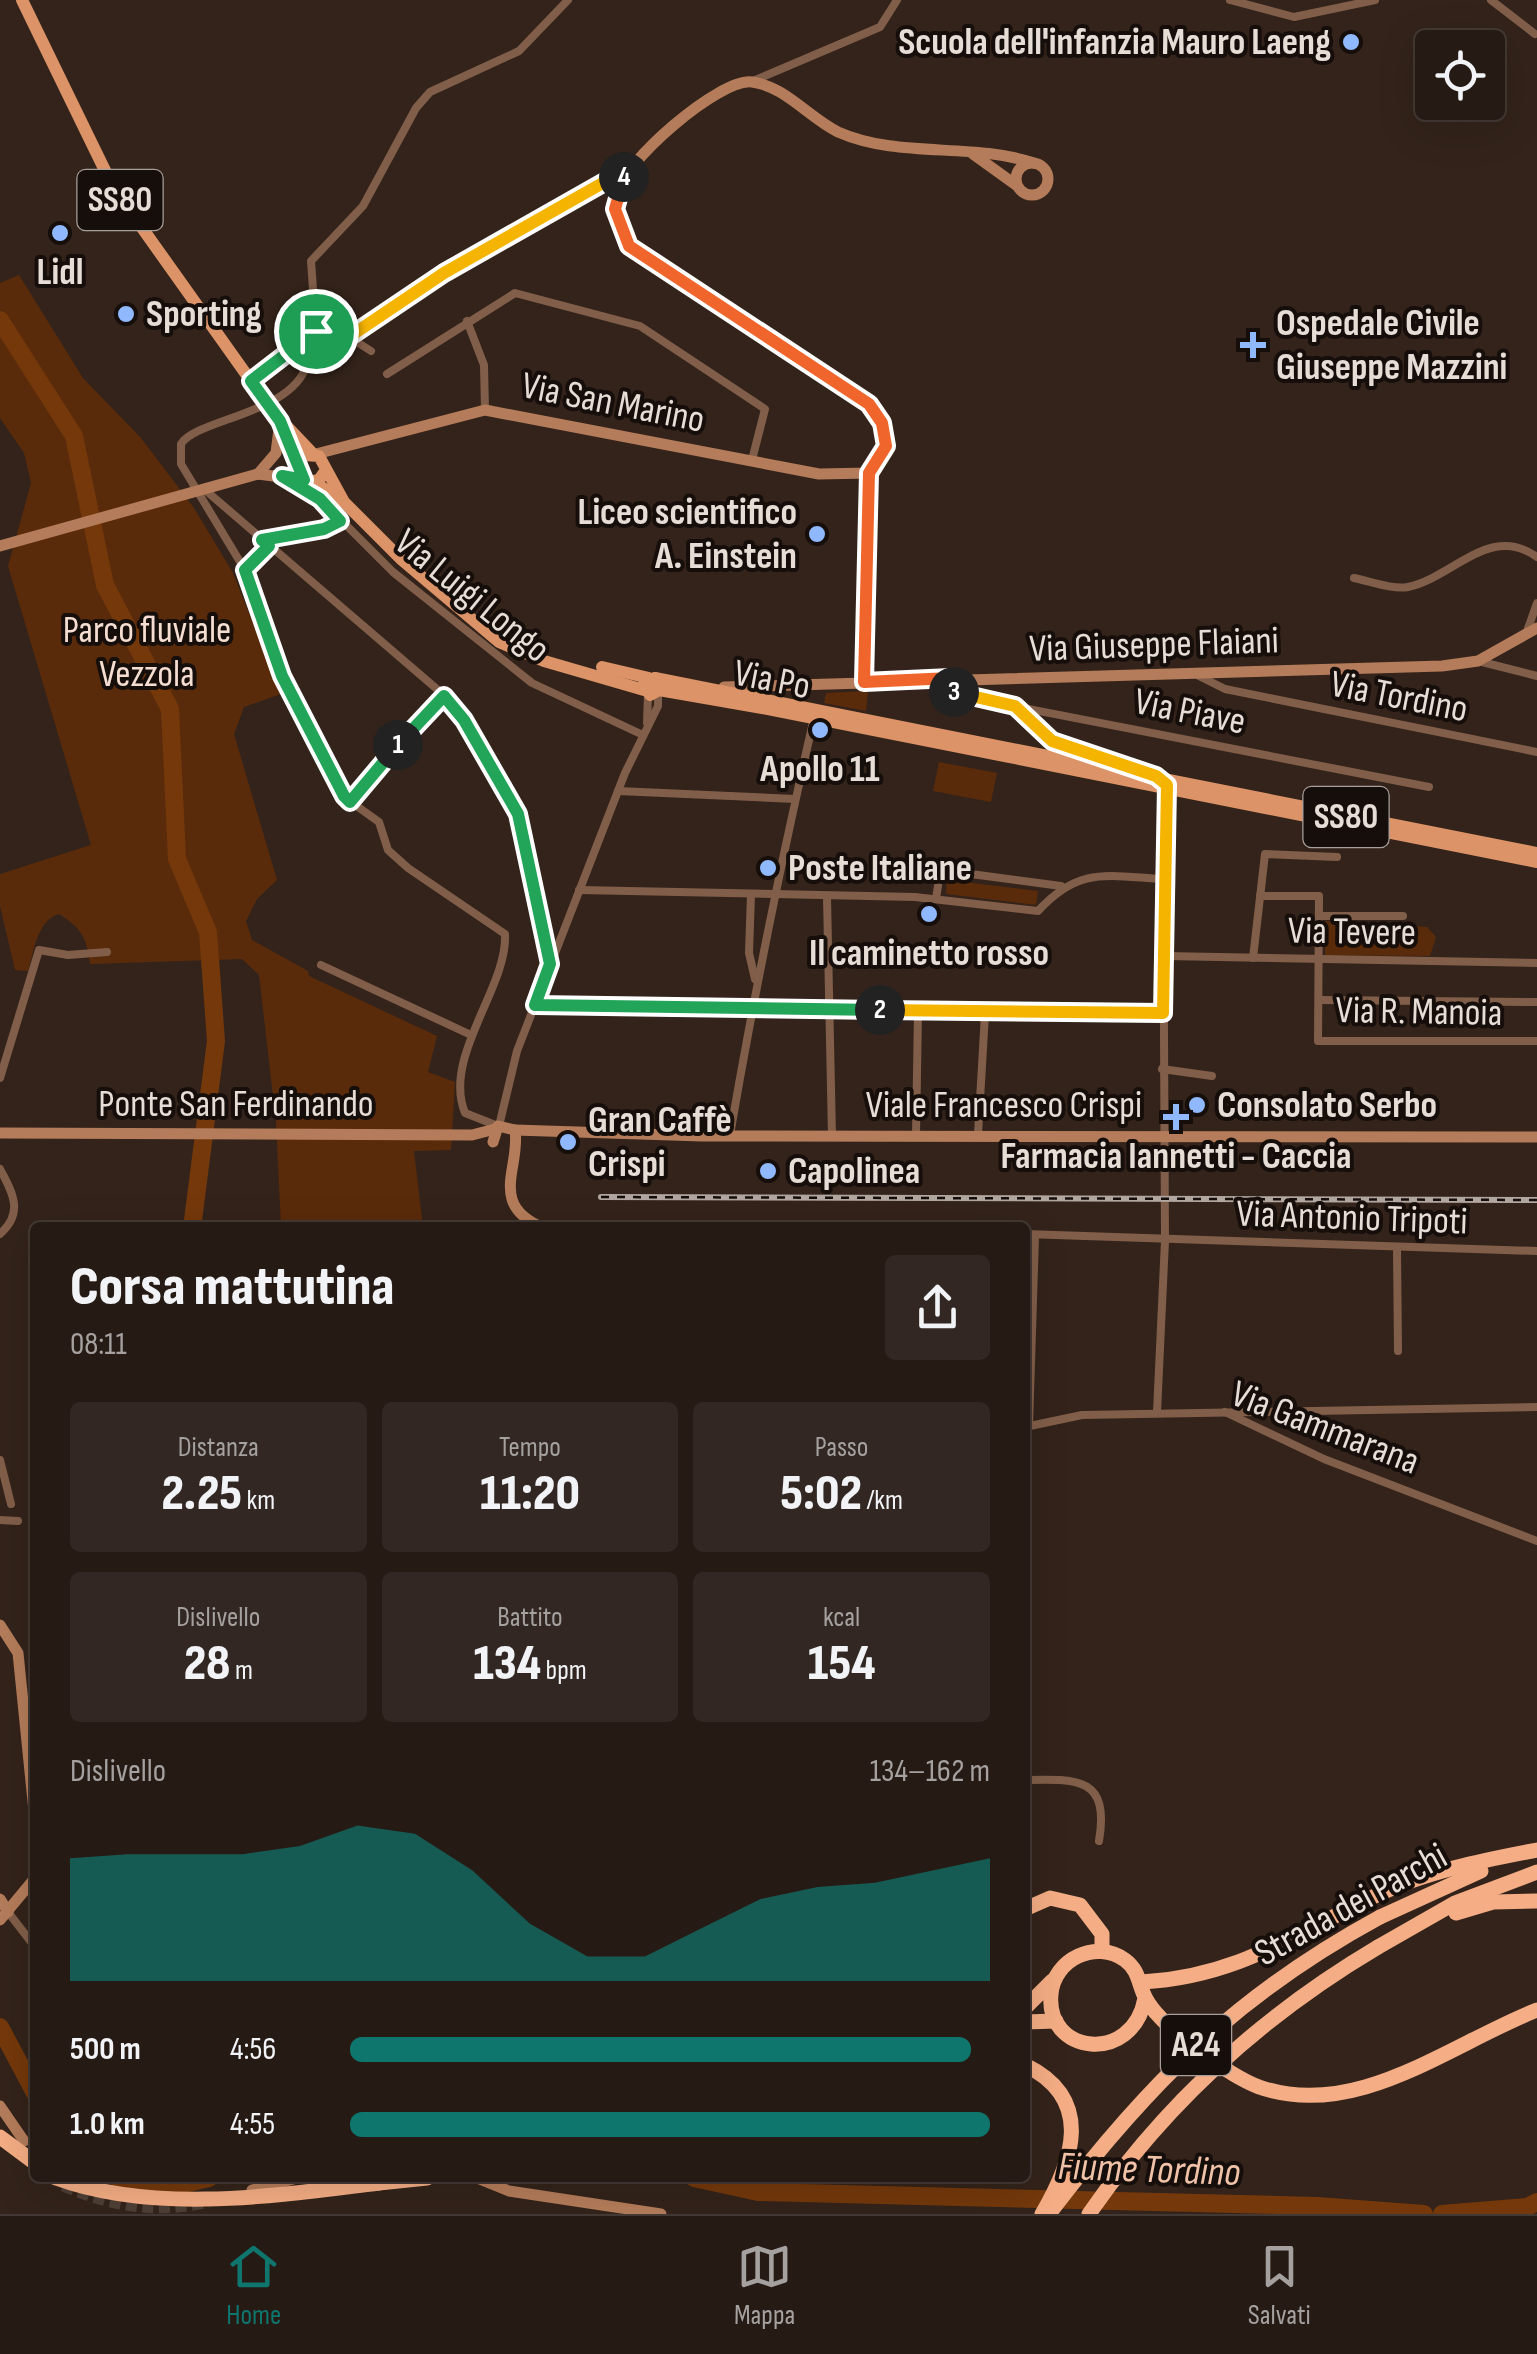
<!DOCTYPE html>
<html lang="it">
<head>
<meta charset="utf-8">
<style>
	body { margin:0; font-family:"Sofia Sans Condensed",sans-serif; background:#322722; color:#f1f3f6; height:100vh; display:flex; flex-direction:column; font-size:38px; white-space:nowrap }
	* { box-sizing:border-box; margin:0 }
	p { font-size:32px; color:#a4a1a0 }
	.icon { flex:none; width:55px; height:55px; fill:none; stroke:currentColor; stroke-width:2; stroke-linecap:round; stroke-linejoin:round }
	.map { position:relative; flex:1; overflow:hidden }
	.side { position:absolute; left:30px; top:1222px; width:1000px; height:960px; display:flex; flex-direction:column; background:#261a14; border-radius:10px; box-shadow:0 10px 40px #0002,0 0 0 2px #423834 }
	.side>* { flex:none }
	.controls { position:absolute; left:1415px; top:30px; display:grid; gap:20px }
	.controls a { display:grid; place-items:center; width:90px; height:90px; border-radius:10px; background:#261a14; box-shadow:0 10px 40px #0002,0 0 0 2px #423834; font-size:50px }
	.pin { position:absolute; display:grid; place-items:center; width:85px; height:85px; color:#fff; margin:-42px; border:5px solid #fff; border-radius:50%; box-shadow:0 2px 10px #0007 }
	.km { position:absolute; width:50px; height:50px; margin:-25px; border-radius:50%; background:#222; color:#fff; font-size:28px; line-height:50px; text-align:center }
	.round { display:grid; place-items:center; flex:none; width:105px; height:105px; border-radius:10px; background:#322722 }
	.headline { display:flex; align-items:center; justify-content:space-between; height:170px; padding:0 40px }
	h1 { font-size:55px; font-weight:800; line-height:75px }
	.stats { display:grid; grid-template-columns:repeat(3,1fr); gap:15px; height:170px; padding:10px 40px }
	.stats div { display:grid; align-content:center; border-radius:10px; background:#322722; text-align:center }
	.stats b { font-size:50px; font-weight:800 }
	.stats small { font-size:28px; font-weight:400 }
	.stats p { font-size:28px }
	.chart { height:280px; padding:20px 40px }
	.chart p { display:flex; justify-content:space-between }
	.chart svg { width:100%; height:180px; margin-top:10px; fill:#0f766e; opacity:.7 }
	ul { padding:0 40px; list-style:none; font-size:32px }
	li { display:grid; grid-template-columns:160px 120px 1fr; align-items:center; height:75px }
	li i { height:25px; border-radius:12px; background:#0f766e }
	.menu { display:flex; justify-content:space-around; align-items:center; height:140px; border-top:2px solid #423834; background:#261a14; font-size:28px; color:#a4a1a0 }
	.menu a { display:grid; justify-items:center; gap:5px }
	.menu .active { color:#0f766e }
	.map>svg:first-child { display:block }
	.green { fill:#5a2b0b }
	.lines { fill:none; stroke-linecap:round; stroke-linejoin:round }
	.river { stroke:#74380b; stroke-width:18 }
	.secondary-tunnel { stroke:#4e3f36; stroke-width:11; stroke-dasharray:11 5.5; stroke-linecap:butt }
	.street { stroke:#815e49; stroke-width:8 }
	.secondary { stroke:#b47c5a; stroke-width:11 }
	.primary { stroke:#db9367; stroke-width:12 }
	.highway { stroke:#f4ad84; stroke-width:15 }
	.rail-casing { stroke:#b2a7a0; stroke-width:6 }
	.rail { stroke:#150e0a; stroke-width:2.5; stroke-dasharray:8; stroke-linecap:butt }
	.secondary-bridge { stroke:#b47c5a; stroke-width:11 }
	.primary-bridge { stroke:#db9367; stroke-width:12 }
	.highway-bridge { stroke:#f4ad84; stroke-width:15 }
	.split-1-casing { stroke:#fff; stroke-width:20 }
	.split-2-casing { stroke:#fff; stroke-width:20 }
	.split-3-casing { stroke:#fff; stroke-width:20 }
	.split-4-casing { stroke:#fff; stroke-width:20 }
	.split-5-casing { stroke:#fff; stroke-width:20 }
	.split-1 { stroke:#22a559; stroke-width:12 }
	.split-2 { stroke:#22a559; stroke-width:12 }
	.split-3 { stroke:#f5b400; stroke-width:12 }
	.split-4 { stroke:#f0652b; stroke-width:12 }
	.split-5 { stroke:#f5b400; stroke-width:12 }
	.poi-dot { fill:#90b8fd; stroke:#150e0a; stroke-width:4 }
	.labels { text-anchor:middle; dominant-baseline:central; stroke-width:8; stroke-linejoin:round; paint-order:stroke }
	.shield { fill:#150e0a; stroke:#a89f9a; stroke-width:2.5 }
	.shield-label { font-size:35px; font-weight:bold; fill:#e7ddd7 }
	.poi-label { font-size:38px; font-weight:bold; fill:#e7ddd7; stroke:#150e0a; text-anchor:start }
	.street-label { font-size:38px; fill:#e7ddd7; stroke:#150e0a }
	.park-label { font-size:38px; fill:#f5ded1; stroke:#150e0a }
	.water-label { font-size:40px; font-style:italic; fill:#f0c3a9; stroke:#150e0a }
</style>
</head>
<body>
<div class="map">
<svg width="1537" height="2214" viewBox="0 0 1537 2214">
	<rect width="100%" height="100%" fill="#33231a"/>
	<!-- green -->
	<g class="green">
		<path d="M19,275L83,378L141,438L194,508L233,573L281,694L244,707L234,734L277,880L257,899L246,921L252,940L308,971L309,976L437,1036L428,1072L455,1082L451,1150L414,1151L423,1227H281L276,1122L259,975L242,959L90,964C87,937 81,928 59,914C37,920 34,952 28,971L15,970L0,906V874L91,845L8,566L31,483L24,453L0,418V283Z"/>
		<polygon points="868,691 866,711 824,703 826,693"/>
		<polygon points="939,762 997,773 991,802 933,791"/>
		<polygon points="947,880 1038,891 1036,905 946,894"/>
		<polygon points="1325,921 1427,927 1436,937 1430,956 1325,955"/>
	</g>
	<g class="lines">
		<!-- river -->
		<g class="river">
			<polyline points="0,320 74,436 105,585 170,709 177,859 208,932 216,1041 192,1228"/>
			<polyline points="0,2027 35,2093"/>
			<path d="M117,2178C146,2195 177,2186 209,2178"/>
			<polyline points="694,2178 758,2192 1317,2206 1424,2214"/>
			<polyline points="1442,2214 1527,2207 1537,2202"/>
		</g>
		<!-- secondary-tunnel -->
		<path class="secondary-tunnel" d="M63,2186C112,2207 157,2214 209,2202"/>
		<!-- street -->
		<g class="street">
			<polyline points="1230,0 1294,17 1375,0"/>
			<polyline points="1491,0 1535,34"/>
			<polyline points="753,81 880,27 897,0"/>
			<polyline points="467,321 484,365 485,410"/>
			<polyline points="316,331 311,261 363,206 416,108 430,92 519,51 568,0"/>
			<polyline points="316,331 349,337 444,273 628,168"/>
			<polyline points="349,337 371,351"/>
			<path d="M302,346L307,364C293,414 196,419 181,444V464L245,570L282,676L344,797L379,822L388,850L408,868L505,934C508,987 442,1057 465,1113L498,1126"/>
			<polyline points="387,374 515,293 640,326 765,409 752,460"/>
			<polyline points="251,381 316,331"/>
			<polyline points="293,482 320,499 393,572 532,683 643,735"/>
			<polyline points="204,489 445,696 464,719 519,813 550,964"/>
			<polyline points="262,540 324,529 341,521"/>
			<polyline points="245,570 269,546"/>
			<path d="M1354,578C1369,581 1393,590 1408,587C1454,577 1490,523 1537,557"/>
			<polyline points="1526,634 1537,603"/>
			<polyline points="1478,661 1537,676"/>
			<polyline points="1199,676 1225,689 1537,752"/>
			<polyline points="951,678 954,693 967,697 1429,787"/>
			<polyline points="864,682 869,473"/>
			<polyline points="647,723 648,694"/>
			<polyline points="618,791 795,799"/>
			<polyline points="350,801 445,696"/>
			<path d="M579,890L915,897L1038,911C1079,866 1107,876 1163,879"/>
			<polyline points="751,894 749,953 755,979"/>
			<polyline points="1260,896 1319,896 1318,1041 1537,1041"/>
			<polyline points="827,897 832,1136"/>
			<polyline points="936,899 939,879 948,871 1061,886"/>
			<polyline points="1320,916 1403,916"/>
			<polyline points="1165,956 1537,963"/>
			<polyline points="1253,958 1265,854 1337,857"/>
			<polyline points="321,965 471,1035"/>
			<polyline points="1319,1000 1537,1002"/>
			<polyline points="535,1005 1163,1013"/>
			<polyline points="1162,1069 1212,1076"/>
			<polyline points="0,1078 39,950 68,955 107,952"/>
			<polyline points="499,1126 517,1051 625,773 658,706 658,692"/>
			<polyline points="916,1134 918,1012"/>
			<polyline points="978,1134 985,1014"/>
			<path d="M730,1135C754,995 782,857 814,718"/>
			<path d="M0,1169C13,1193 24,1213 0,1234"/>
			<polyline points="1025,1234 1537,1251"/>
			<polyline points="1397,1249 1398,1351"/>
			<polyline points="1157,1412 1165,1241 1163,825 1167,788"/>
			<polyline points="1225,1412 1324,1459 1537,1541"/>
			<polyline points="1029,1426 1035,1237"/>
			<polyline points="1025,1427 1082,1415 1537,1407"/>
			<polyline points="0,1460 11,1504"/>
			<polyline points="0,1520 18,1521"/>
			<path d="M1025,1780C1076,1779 1110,1776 1099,1841"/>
			<polyline points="8,1912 35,1947"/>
		</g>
		<!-- secondary -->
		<g class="secondary">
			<polyline points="973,154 1016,185"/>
			<circle cx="1032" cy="179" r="16"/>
			<path d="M316,454L485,410L819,474L869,473L886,446L882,423L869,404L629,246C621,229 612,214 616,195C622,163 719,78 752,82C785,86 809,118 838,132C899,159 971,142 1034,163"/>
			<polyline points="258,474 276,453 280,421"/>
			<polyline points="258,474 304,480"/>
			<polyline points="724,687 1442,666 1478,661 1537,628"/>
			<polyline points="515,1130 702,1136 1537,1137"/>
			<polyline points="0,1133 472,1135 495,1129"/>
			<path d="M493,1142L498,1126L515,1130C521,1167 487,1205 544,1228"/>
			<polyline points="0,1625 18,1653 35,1821"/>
			<polyline points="0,1899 8,1912"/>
			<polyline points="0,1920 35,1878"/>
			<polyline points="0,2106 24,2141"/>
			<polyline points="477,2178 509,2191 661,2214"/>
			<polyline points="252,2190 297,2178"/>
		</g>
		<!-- primary -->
		<g class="primary">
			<polyline points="22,0 113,187 256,388"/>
			<polyline points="276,415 312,453"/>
			<polyline points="326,470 319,480 309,482 301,478 297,465 304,455 319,456 343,500"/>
			<polyline points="314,482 344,502 402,560 499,642 544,661 644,690"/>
			<polyline points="602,667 649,678"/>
			<polyline points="655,678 1537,853"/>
			<polyline points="659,690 655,678 644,684 650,695 659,690 768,709 1537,862"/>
			<polyline points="1015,707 1052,741 1098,758"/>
		</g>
		<!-- highway -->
		<g class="highway">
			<polyline points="1025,1909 1050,1898 1080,1905 1102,1934 1102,1951"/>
			<polyline points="1456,1913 1493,1902 1537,1901"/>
			<polyline points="1380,1917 1481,1871"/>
			<polyline points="1378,1947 1455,1903 1537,1872"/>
			<path d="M1142,1982C1236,1977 1293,1935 1375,1896C1424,1872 1484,1860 1537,1850"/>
			<path d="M1145,1998C1133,2065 1045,2055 1051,1994C1054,1959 1096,1939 1125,1960C1140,1971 1138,1985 1146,1999C1161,2027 1230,2076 1259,2087C1356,2121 1450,2044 1537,2010"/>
			<polyline points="1025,2008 1052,1981"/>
			<polyline points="1025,2022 1056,2021"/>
			<path d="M1025,2065C1095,2099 1073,2161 1042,2214"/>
			<polyline points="0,2137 35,2163"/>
			<polyline points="379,2183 427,2178"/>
		</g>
		<!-- rail casing -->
		<g class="rail-casing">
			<polyline id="rail" points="601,1197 1537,1200"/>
		</g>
		<!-- rail -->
		<use href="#rail" class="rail"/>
		<!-- secondary-bridge -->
		<polyline class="secondary-bridge" points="0,546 258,474"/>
		<!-- primary-bridge -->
		<polyline class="primary-bridge" points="256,388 276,415"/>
		<!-- highway-bridge -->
		<g class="highway-bridge">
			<path d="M56,2178C154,2214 274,2196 379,2183"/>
			<path d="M1049,2214C1147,2085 1236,1995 1380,1917"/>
			<path d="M1089,2214C1165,2104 1263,2015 1378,1947"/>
		</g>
	</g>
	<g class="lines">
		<!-- split-1 casing -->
		<g class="split-1-casing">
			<polyline id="split-1" points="316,331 251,381 280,421 304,480 282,476 320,499 340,521 324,529 262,540 269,546 245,570 282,676 344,796 350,802 398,745"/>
		</g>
		<!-- split-2 casing -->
		<g class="split-2-casing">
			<polyline id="split-2" points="398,745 444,696 464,720 518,814 550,964 535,1005 880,1010"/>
		</g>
		<!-- split-3 casing -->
		<g class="split-3-casing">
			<polyline id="split-3" points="880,1010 1163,1013 1167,785 1156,776 1052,741 1015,706 954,692"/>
		</g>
		<!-- split-4 casing -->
		<g class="split-4-casing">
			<polyline id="split-4" points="624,177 615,209 629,246 869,404 882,423 886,446 869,473 864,682 951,678 954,692"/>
		</g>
		<!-- split-5 casing -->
		<g class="split-5-casing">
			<polyline id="split-5" points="316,331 349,337 444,273 631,167 624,177"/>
		</g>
		<!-- split-1 -->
		<use href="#split-1" class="split-1"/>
		<!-- split-2 -->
		<use href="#split-2" class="split-2"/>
		<!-- split-3 -->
		<use href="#split-3" class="split-3"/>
		<!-- split-4 -->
		<use href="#split-4" class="split-4"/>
		<!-- split-5 -->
		<use href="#split-5" class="split-5"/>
	</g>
	<!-- markers -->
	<g class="poi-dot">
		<circle cx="1351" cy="42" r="10"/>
		<circle cx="60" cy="233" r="10"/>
		<circle cx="126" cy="314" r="10"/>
		<path d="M1248 330h10v10h10v10h-10v10h-10v-10h-10v-10h10z"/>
		<circle cx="817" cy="534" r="10"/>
		<circle cx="820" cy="730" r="10"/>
		<circle cx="768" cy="868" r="10"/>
		<circle cx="929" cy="914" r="10"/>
		<circle cx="1197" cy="1105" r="10"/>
		<path d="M1171 1102h10v10h10v10h-10v10h-10v-10h-10v-10h10z"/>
		<circle cx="568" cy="1142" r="10"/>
		<circle cx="768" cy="1171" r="10"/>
	</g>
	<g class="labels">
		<!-- shield labels -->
		<g class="shield">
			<rect x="77.5" y="170" width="85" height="60" rx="8"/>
			<rect x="1303.5" y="787" width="85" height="60" rx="8"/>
			<rect x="1161" y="2015" width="70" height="60" rx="8"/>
		</g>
		<g class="shield-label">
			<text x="120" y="200">SS80</text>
			<text x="1346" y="817">SS80</text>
			<text x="1196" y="2045">A24</text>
		</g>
		<!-- poi labels -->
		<g class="poi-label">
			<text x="1331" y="42" text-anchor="end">Scuola dell'infanzia Mauro Laeng</text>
			<text x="60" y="272" text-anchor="middle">Lidl</text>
			<text x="146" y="314">Sporting</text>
			<text x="1276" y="323">Ospedale Civile<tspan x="1276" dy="44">Giuseppe Mazzini</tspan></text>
			<text x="797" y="512" text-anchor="end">Liceo scientifico<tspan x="797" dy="44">A. Einstein</tspan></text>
			<text x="820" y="769" text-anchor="middle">Apollo 11</text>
			<text x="788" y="868">Poste Italiane</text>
			<text x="929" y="953" text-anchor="middle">Il caminetto rosso</text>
			<text x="1217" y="1105">Consolato Serbo</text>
			<text x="588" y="1120">Gran Caffè<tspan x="588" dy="44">Crispi</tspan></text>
			<text x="1176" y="1156" text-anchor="middle">Farmacia Iannetti - Caccia</text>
			<text x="788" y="1171">Capolinea</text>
		</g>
		<!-- street labels -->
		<g class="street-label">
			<text transform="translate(613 403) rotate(11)">Via San Marino</text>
			<text transform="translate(472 596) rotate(39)">Via Luigi Longo</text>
			<text transform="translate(1154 645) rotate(-2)">Via Giuseppe Flaiani</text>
			<text transform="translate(772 680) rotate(11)">Via Po</text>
			<text transform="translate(1399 697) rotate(11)">Via Tordino</text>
			<text transform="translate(1190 712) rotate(11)">Via Piave</text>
			<text transform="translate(1352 932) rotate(1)">Via Tevere</text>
			<text transform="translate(1419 1012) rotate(1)">Via R. Manoia</text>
			<text x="236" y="1104">Ponte San Ferdinando</text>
			<text x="1004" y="1105">Viale Francesco Crispi</text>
			<text transform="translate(1352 1218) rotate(2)">Via Antonio Tripoti</text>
			<text transform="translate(1325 1428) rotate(21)">Via Gammarana</text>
			<text transform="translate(1351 1905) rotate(-29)">Strada dei Parchi</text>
		</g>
		<!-- park labels -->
		<g class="park-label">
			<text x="147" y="630">Parco fluviale<tspan x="147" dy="44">Vezzola</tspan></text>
		</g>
		<!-- water labels -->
		<g class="water-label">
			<text transform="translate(1149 2170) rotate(2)">Fiume Tordino</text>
		</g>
	</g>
</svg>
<div class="controls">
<a><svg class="icon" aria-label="locate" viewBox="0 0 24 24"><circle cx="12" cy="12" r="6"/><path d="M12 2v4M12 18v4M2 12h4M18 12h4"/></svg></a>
</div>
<div class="pin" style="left:316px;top:331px;background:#1e9e55"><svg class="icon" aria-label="arrive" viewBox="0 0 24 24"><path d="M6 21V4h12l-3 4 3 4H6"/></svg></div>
<b class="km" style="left:398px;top:745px">1</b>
<b class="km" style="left:880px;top:1010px">2</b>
<b class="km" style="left:954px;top:692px">3</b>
<b class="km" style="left:624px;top:177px">4</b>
<section class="side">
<div class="headline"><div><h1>Corsa mattutina</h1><p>08:11</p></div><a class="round"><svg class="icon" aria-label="share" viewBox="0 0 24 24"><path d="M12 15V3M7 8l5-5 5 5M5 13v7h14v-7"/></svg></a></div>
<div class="stats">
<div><p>Distanza</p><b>2.25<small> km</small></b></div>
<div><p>Tempo</p><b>11:20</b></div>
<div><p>Passo</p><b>5:02<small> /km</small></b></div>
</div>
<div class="stats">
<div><p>Dislivello</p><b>28<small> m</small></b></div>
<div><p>Battito</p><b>134<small> bpm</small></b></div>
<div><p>kcal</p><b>154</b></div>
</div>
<div class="chart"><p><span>Dislivello</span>134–162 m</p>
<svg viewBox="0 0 160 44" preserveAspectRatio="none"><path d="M0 44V14L10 13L20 13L30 13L40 11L50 6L60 8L70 17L80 30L90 38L100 38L110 31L120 24L130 21L140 20L150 17L160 14V44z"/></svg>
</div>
<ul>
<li><b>500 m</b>4:56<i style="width:97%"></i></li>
<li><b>1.0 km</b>4:55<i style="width:100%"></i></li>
</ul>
</section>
</div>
<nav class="menu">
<a class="active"><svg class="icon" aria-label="home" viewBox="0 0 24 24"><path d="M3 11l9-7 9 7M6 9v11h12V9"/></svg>Home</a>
<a><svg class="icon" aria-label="map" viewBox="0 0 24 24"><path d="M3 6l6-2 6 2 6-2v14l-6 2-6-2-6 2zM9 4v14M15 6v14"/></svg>Mappa</a>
<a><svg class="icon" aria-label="saved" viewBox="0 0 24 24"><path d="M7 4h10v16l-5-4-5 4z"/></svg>Salvati</a>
</nav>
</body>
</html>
